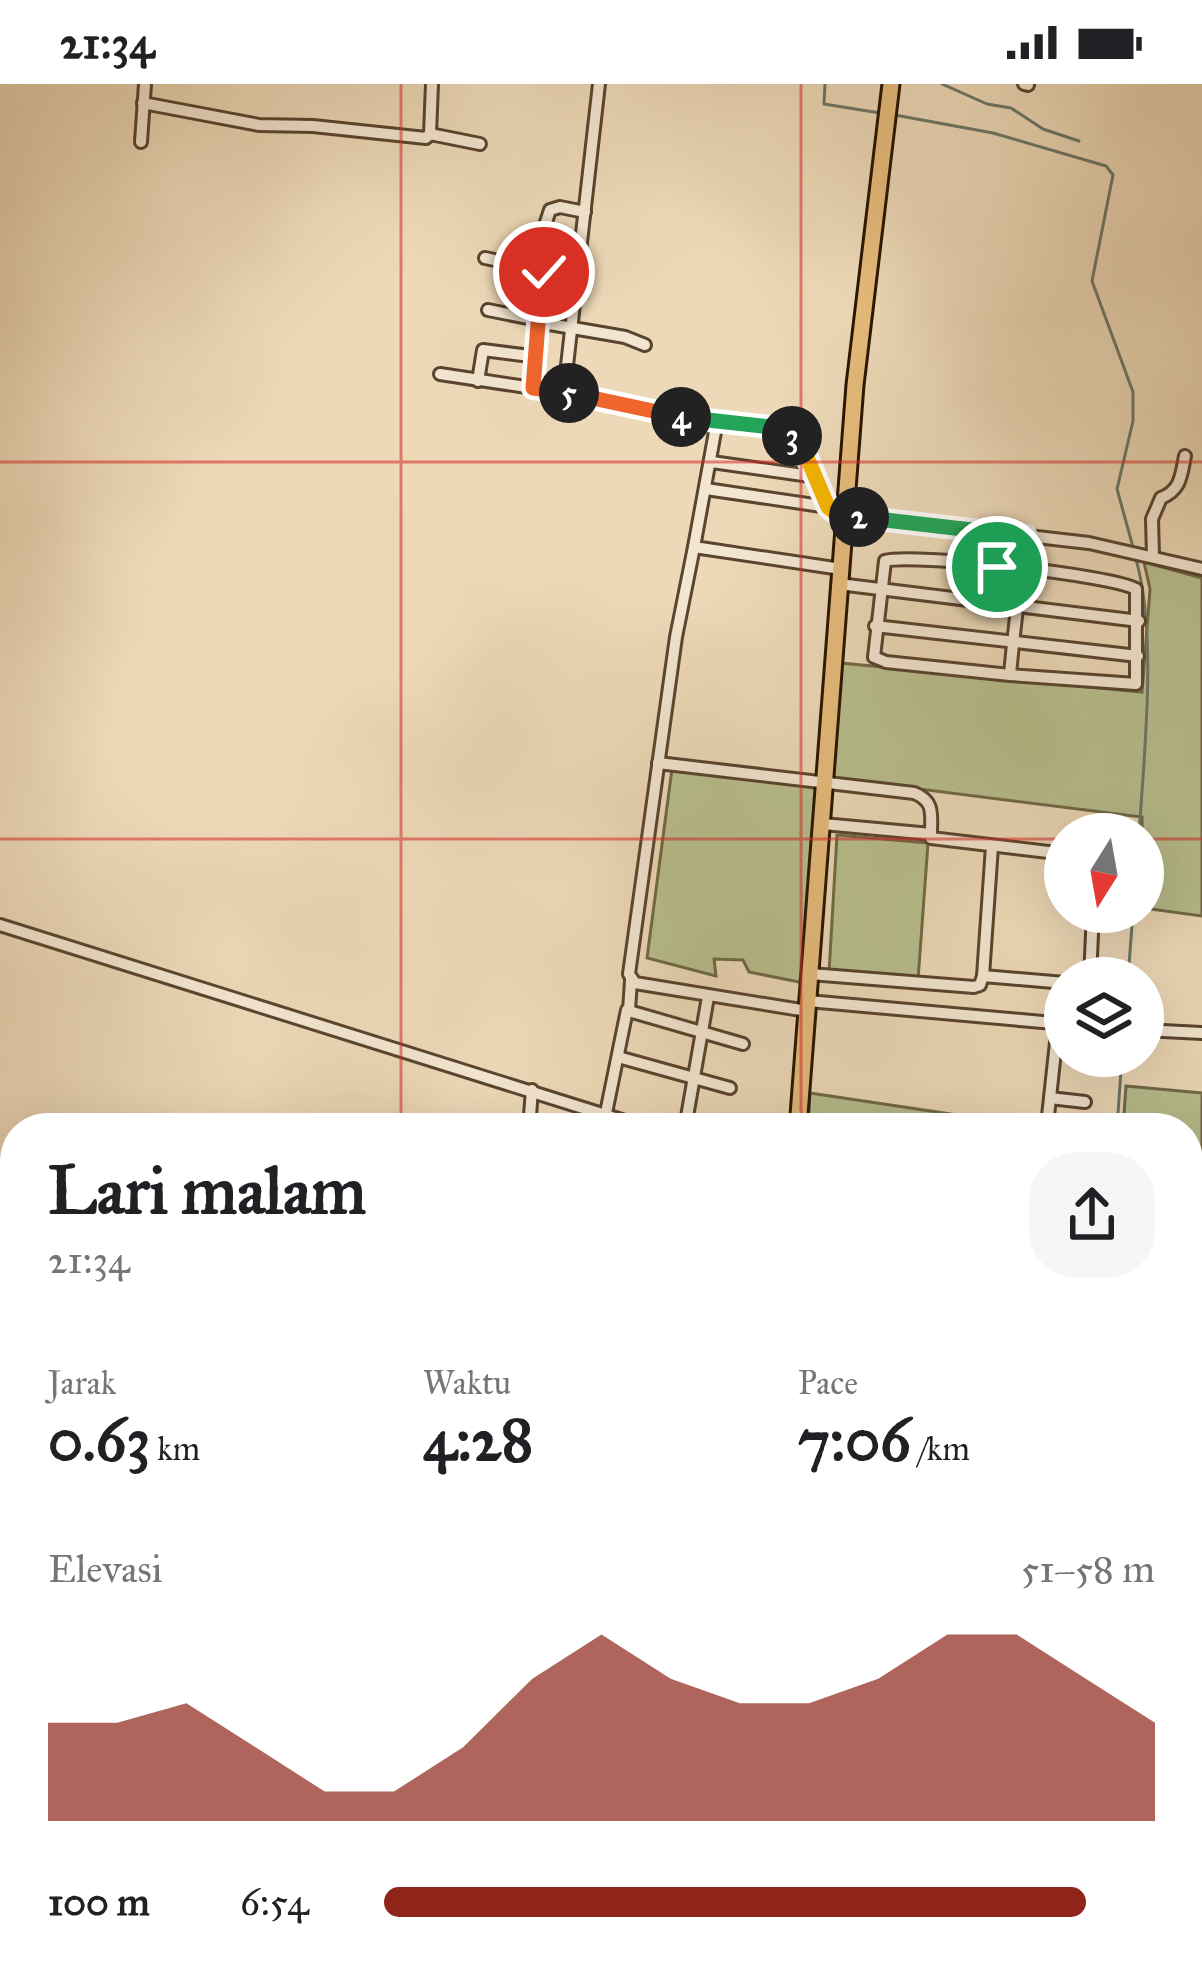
<!DOCTYPE html>
<html lang="id">
<head>
<meta charset="utf-8">
<style>
	body { margin:0; font-family:"IM FELL Great Primer",serif; background:#f6f6f6; color:#202124; height:100vh; display:flex; flex-direction:column; font-size:45px; white-space:nowrap }
	* { box-sizing:border-box; margin:0 }
	p { font-size:39px; color:#757577 }
	.icon { flex:none; width:66px; height:66px; fill:none; stroke:currentColor; stroke-width:2; stroke-linecap:round; stroke-linejoin:round }
	.map { position:relative; flex:1; overflow:hidden }
	.side { position:absolute; left:0px; top:1029px; width:1203px; height:861px; display:flex; flex-direction:column; background:#fff; border-radius:48px 48px 0 0; box-shadow:0 12px 48px #0002 }
	.side>* { flex:none }
	.needle { width:78px; rotate:191deg }
	.controls { position:absolute; left:1044px; top:729px; display:grid; gap:24px }
	.controls a { display:grid; place-items:center; width:120px; height:120px; border-radius:50%; background:#fff; box-shadow:0 12px 48px #0002; font-size:60px }
	.pin { position:absolute; display:grid; place-items:center; width:102px; height:102px; color:#fff; margin:-51px; border:6px solid #fff; border-radius:50%; box-shadow:0 3px 12px #0007 }
	.km { position:absolute; width:60px; height:60px; margin:-30px; border-radius:50%; background:#222; color:#fff; font-size:33px; line-height:60px; text-align:center }
	.round { display:grid; place-items:center; flex:none; width:126px; height:126px; border-radius:48px; background:#f6f6f6 }
	.overview { display:flex; align-items:center; justify-content:space-between; height:204px; padding:0 48px }
	h1 { font-size:66px; font-weight:700; line-height:90px }
	.metrics { display:grid; grid-template-columns:repeat(3,1fr); gap:18px; height:204px; padding:12px 48px }
	.metrics div { display:grid; align-content:center }
	.metrics b { font-size:60px; font-weight:700 }
	.metrics small { font-size:33px; font-weight:400 }
	.metrics p { font-size:33px }
	.chart { height:336px; padding:24px 48px }
	.chart p { display:flex; justify-content:space-between }
	.chart svg { width:100%; height:216px; margin-top:12px; fill:#8f2418; opacity:.7 }
	ul { padding:0 48px; list-style:none; font-size:39px }
	li { display:grid; grid-template-columns:192px 144px 1fr; align-items:center; height:90px }
	li i { height:30px; border-radius:15px; background:#8f2418 }
	.status { display:flex; justify-content:space-between; align-items:center; height:84px; padding:0 60px; background:#fff; direction:ltr }
	.status svg { height:33px; fill:currentColor }
	.map>svg:first-child { display:block }
	.green { fill:#b8bf8f; stroke:#706948; stroke-width:3 }
	.lines { fill:none; stroke-linecap:round; stroke-linejoin:round }
	.stream { stroke:#6c7767; stroke-width:3 }
	.minor-casing { stroke:#59442e; stroke-width:16 }
	.major-casing { stroke:#281300; stroke-width:20 }
	.highway-casing { stroke:#281300; stroke-width:21 }
	.minor { stroke:#f3e6d1; stroke-width:10 }
	.major { stroke:#e6bc7c; stroke-width:14 }
	.highway { stroke:#e6bc7c; stroke-width:15 }
	.split-1-casing { stroke:#fff; stroke-width:24 }
	.split-2-casing { stroke:#fff; stroke-width:24 }
	.split-3-casing { stroke:#fff; stroke-width:24 }
	.split-4-casing { stroke:#fff; stroke-width:24 }
	.split-5-casing { stroke:#fff; stroke-width:24 }
	.split-6-casing { stroke:#fff; stroke-width:24 }
	.split-7-casing { stroke:#fff; stroke-width:24 }
	.split-1 { stroke:#22a559; stroke-width:15 }
	.split-2 { stroke:#22a559; stroke-width:15 }
	.split-3 { stroke:#f5b400; stroke-width:15 }
	.split-4 { stroke:#22a559; stroke-width:15 }
	.split-5 { stroke:#f0652b; stroke-width:15 }
	.split-6 { stroke:#f0652b; stroke-width:15 }
	.split-7 { stroke:#f5b400; stroke-width:15 }
	.grid { fill:none; stroke:#d62828; stroke-width:3; stroke-opacity:0.55 }
</style>
</head>
<body>
<div class="status"><b>21:34</b><svg viewBox="0 0 49 12"><path d="M0 12V9h3v3zM5 12V6h3v6zM10 12V3h3v9zM15 12V0h3v12zM26 1h20v11H26zM47 4h2v5h-2z"/></svg></div>
<div class="map">
<svg width="1202" height="1888" viewBox="0 0 1202 1888">
	<rect width="100%" height="100%" fill="#edd9b8"/>
	<filter id="stains"><feTurbulence type="fractalNoise" baseFrequency=".00167" numOctaves="4"/><feColorMatrix values="0 0 0 0 .2 0 0 0 0 .09 0 0 0 0 .02 0 0 0 .5 -.17"/></filter>
	<radialGradient id="worn" r=".72"><stop offset=".6" stop-color="#630" stop-opacity="0"/><stop offset="1" stop-color="#630" stop-opacity=".3"/></radialGradient>
	<!-- green -->
	<g class="green">
		<polygon points="1144,478 1202,494 1202,832 1143,824 1142,733 832,694 840,579 1142,608 1150,505"/>
		<polygon points="672,685 816,703 804,899 749,888 743,876 714,875 716,892 647,874"/>
		<polygon points="837,751 928,759 918,896 829,889"/>
		<polygon points="1126,1002 1202,1009 1202,1645 1188,1641 1188,1044 1123,1044"/>
		<polygon points="810,1009 1044,1044 808,1044"/>
	</g>
	<g class="lines">
		<!-- stream -->
		<g class="stream">
			<polyline points="825,0 824,20 880,29"/>
			<polyline points="942,0 987,20 1011,24 1043,45 1079,57"/>
			<polyline points="895,31 993,49 1106,82 1113,91 1092,197 1133,308 1133,337 1117,405 1133,463"/>
			<path d="M1135,472C1158,547 1144,670 1139,750"/>
			<polyline points="1128,894 1133,828"/>
			<polyline points="1117,1044 1122,972"/>
			<polyline points="1097,1875 1099,1888"/>
		</g>
		<!-- minor casing -->
		<g class="minor-casing">
			<g id="minor">
				<polyline points="1024,0 1028,1"/>
				<polyline points="143,19 259,41 313,42 426,54 430,50 432,0"/>
				<polyline points="430,50 480,60"/>
				<polyline points="141,58 145,0"/>
				<path d="M485,174L543,186L533,304L661,330L779,344C816,364 810,409 837,430L1089,459L1202,485"/>
				<polyline points="532,181 550,126 560,123 585,128"/>
				<polyline points="488,226 538,236"/>
				<polyline points="538,238 625,253 645,261"/>
				<polyline points="440,290 533,304"/>
				<polyline points="478,297 483,266 538,273"/>
				<polyline points="564,308 599,0"/>
				<polyline points="717,337 694,463 841,485"/>
				<polyline points="712,378 817,393"/>
				<polyline points="706,405 828,423"/>
				<polyline points="694,463 676,553 629,890 635,899 807,927"/>
				<path d="M1153,472L1152,435L1161,414C1181,406 1181,392 1185,372"/>
				<polyline points="839,500 1139,537"/>
				<polyline points="875,542 1138,572"/>
				<path d="M1010,591L1136,600V505C1112,491 911,469 885,477L874,573L886,578L1010,591C1014,544 1020,499 1026,452"/>
				<path d="M658,679L914,709C935,717 931,731 931,750"/>
				<polyline points="823,740 931,750 931,754 1065,770"/>
				<polyline points="0,841 647,1044"/>
				<polyline points="810,890 974,903 980,901 983,892 1065,899"/>
				<polyline points="983,892 992,762"/>
				<polyline points="1090,894 1093,828"/>
				<polyline points="631,896 629,927 743,960"/>
				<polyline points="808,917 1065,940"/>
				<polyline points="1143,946 1202,949"/>
				<polyline points="618,973 730,1004"/>
				<polyline points="1050,1014 1085,1018"/>
				<polyline points="606,1029 627,926"/>
				<polyline points="1048,1032 1058,940"/>
				<polyline points="529,1044 532,1006"/>
				<polyline points="685,1044 708,913"/>
				<polyline points="0,1653 15,1667"/>
				<polyline points="1188,1656 1202,1660"/>
				<polyline points="1188,1687 1202,1691"/>
				<polyline points="0,1695 15,1674"/>
				<polyline points="1195,1746 1202,1700"/>
				<polyline points="0,1756 15,1760"/>
				<polyline points="1188,1858 1202,1859"/>
				<polyline points="130,1875 152,1888"/>
				<polyline points="630,1875 663,1888"/>
				<polyline points="956,1888 957,1875"/>
			</g>
		</g>
		<!-- major casing -->
		<g class="major-casing">
			<g id="major">
				<polyline points="0,1533 15,1548"/>
				<polyline points="520,1875 544,1888"/>
				<polyline points="76,1888 104,1875"/>
			</g>
		</g>
		<!-- highway casing -->
		<g class="highway-casing">
			<g id="highway">
				<polyline points="798,1044 855,301 891,0"/>
				<polyline points="698,1888 699,1875"/>
			</g>
		</g>
		<!-- minor -->
		<use href="#minor" class="minor"/>
		<!-- major -->
		<use href="#major" class="major"/>
		<!-- highway -->
		<use href="#highway" class="highway"/>
	</g>
	<g class="lines">
		<!-- split-1 casing -->
		<g class="split-1-casing">
			<polyline id="split-1" points="972,446 1026,452 1022,487 997,483"/>
		</g>
		<!-- split-2 casing -->
		<g class="split-2-casing">
			<polyline id="split-2" points="859,433 972,446"/>
		</g>
		<!-- split-3 casing -->
		<g class="split-3-casing">
			<polyline id="split-3" points="792,352 806,371 828,423 837,430 859,433"/>
		</g>
		<!-- split-4 casing -->
		<g class="split-4-casing">
			<polyline id="split-4" points="681,333 779,344 792,352"/>
		</g>
		<!-- split-5 casing -->
		<g class="split-5-casing">
			<polyline id="split-5" points="569,309 681,333"/>
		</g>
		<!-- split-6 casing -->
		<g class="split-6-casing">
			<polyline id="split-6" points="539,227 533,304 569,309"/>
		</g>
		<!-- split-7 casing -->
		<g class="split-7-casing">
			<polyline id="split-7" points="539,227 544,188"/>
		</g>
		<!-- split-1 -->
		<use href="#split-1" class="split-1"/>
		<!-- split-2 -->
		<use href="#split-2" class="split-2"/>
		<!-- split-3 -->
		<use href="#split-3" class="split-3"/>
		<!-- split-4 -->
		<use href="#split-4" class="split-4"/>
		<!-- split-5 -->
		<use href="#split-5" class="split-5"/>
		<!-- split-6 -->
		<use href="#split-6" class="split-6"/>
		<!-- split-7 -->
		<use href="#split-7" class="split-7"/>
	</g>
	<!-- grid -->
	<path class="grid" d="M401,0V1044M801,0V1044M0,378H1202M0,755H1065M1143,755H1202M0,1133H15M1188,1133H1202M0,1510H15M1188,1510H1202M401,1875V1888M801,1875V1888"/>
	<rect width="100%" height="100%" filter="url(#stains)"/>
	<rect width="100%" height="100%" fill="url(#worn)"/>
</svg>
<div class="controls">
<a><svg class="needle" viewBox="-14 -14 28 28"><path d="M0-13l5 13h-10z" fill="#e53935"/><path d="M0 13l5-13h-10z" fill="#757577"/></svg></a>
<a><svg class="icon" aria-label="layers" viewBox="0 0 24 24"><path d="M12 4l9 5-9 5-9-5zM3 14l9 5 9-5"/></svg></a>
</div>
<div class="pin" style="left:997px;top:483px;background:#1e9e55"><svg class="icon" aria-label="arrive" viewBox="0 0 24 24"><path d="M6 21V4h12l-3 4 3 4H6"/></svg></div>
<div class="pin" style="left:544px;top:188px;background:#d93025"><svg class="icon" aria-label="check" viewBox="0 0 24 24"><path d="M5 12l5 5 9-10"/></svg></div>
<b class="km" style="left:859px;top:433px">2</b>
<b class="km" style="left:792px;top:352px">3</b>
<b class="km" style="left:681px;top:333px">4</b>
<b class="km" style="left:569px;top:309px">5</b>
<section class="side">
<div class="overview"><div><h1>Lari malam</h1><p>21:34</p></div><a class="round"><svg class="icon" aria-label="share" viewBox="0 0 24 24"><path d="M12 15V3M7 8l5-5 5 5M5 13v7h14v-7"/></svg></a></div>
<div class="metrics">
<div><p>Jarak</p><b>0.63<small> km</small></b></div>
<div><p>Waktu</p><b>4:28</b></div>
<div><p>Pace</p><b>7:06<small> /km</small></b></div>
</div>
<div class="chart"><p><span>Elevasi</span>51–58 m</p>
<svg viewBox="0 0 160 44" preserveAspectRatio="none"><path d="M0 44V24L10 24L20 20L30 29L40 38L50 38L60 29L70 15L80 6L90 15L100 20L110 20L120 15L130 6L140 6L150 15L160 24V44z"/></svg>
</div>
<ul>
<li><b>100 m</b>6:54<i style="width:91%"></i></li>
</ul>
</section>
</div>
</body>
</html>
